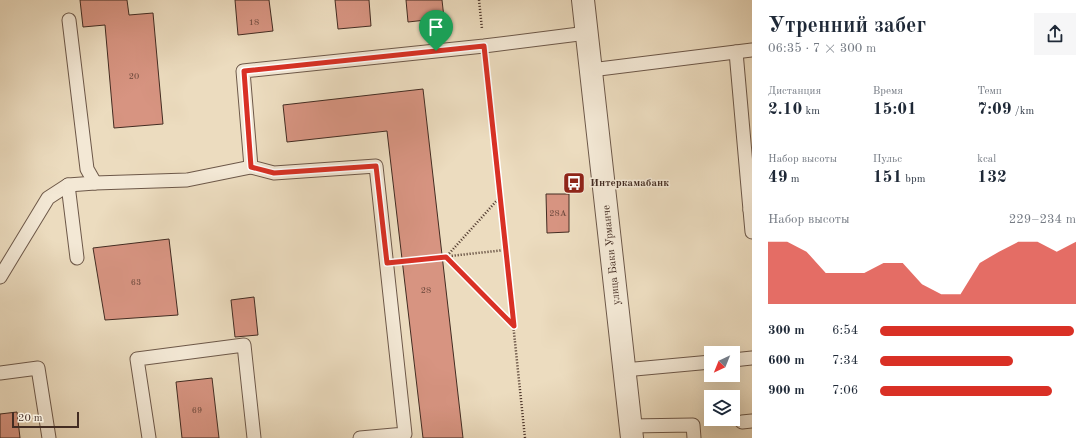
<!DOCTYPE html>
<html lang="ru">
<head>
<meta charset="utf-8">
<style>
	body { margin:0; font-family:"Old Standard TT",serif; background:#f6f6f7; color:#1f2937; height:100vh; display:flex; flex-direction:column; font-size:15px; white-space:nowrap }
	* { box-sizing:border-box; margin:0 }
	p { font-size:13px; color:#747a83 }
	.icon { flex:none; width:22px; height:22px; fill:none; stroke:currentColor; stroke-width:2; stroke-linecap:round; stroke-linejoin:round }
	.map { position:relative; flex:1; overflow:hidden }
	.panel { display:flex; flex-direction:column; background:#fff; width:340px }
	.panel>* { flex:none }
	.needle { width:26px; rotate:223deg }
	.buttons { position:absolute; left:704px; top:346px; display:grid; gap:8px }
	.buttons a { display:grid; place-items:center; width:36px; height:36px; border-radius:0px; background:#fff; box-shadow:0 4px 16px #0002; font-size:20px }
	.scale { position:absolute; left:12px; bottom:10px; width:67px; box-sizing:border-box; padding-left:4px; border:2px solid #432c22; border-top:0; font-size:11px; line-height:14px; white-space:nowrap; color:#432c22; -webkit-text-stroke:3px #f3e8d5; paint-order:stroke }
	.pin { position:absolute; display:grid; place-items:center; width:34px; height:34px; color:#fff; margin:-41px -17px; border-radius:50% 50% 50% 0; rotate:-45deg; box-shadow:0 0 4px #0007 }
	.pin .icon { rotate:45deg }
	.round { display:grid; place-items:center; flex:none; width:42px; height:42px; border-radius:0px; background:#f6f6f7 }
	.headline { display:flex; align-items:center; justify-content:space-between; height:68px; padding:0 16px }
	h1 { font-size:22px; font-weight:800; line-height:30px }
	.figures { display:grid; grid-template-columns:repeat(3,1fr); gap:6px; height:68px; padding:4px 16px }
	.figures div { display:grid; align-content:center }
	.figures b { font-size:17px; font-weight:800 }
	.figures small { font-size:11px; font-weight:400 }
	.figures p { font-size:11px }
	.chart { height:112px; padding:8px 16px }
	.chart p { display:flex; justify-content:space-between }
	.chart svg { width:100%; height:72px; margin-top:4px; fill:#d93025; opacity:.7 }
	ul { padding:0 16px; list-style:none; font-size:13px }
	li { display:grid; grid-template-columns:64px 48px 1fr; align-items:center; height:30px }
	li i { height:10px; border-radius:5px; background:#d93025 }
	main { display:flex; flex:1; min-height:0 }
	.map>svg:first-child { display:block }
	.building { fill:#d79481; stroke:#432c22 }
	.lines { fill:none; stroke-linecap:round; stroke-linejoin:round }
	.service-casing { stroke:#6d5849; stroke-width:15 }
	.tertiary-casing { stroke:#6d5849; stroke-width:24 }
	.path { stroke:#432c22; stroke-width:2.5; stroke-dasharray:1 2; stroke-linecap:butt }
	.service { stroke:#f3e8d5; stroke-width:13 }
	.tertiary { stroke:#f3e8d5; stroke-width:22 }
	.route-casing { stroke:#fff; stroke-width:8 }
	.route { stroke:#d93025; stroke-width:5 }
	.labels { text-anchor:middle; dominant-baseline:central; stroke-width:3; stroke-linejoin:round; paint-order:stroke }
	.number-label { font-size:9px; fill:#68463a }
	.poi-label { font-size:11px; font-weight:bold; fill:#432c22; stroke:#f3e8d5; text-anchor:start }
	.street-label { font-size:11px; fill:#432c22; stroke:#f3e8d5 }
</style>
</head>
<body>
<main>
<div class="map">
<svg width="752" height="438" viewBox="0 0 752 438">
	<rect width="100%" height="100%" fill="#ecdcbf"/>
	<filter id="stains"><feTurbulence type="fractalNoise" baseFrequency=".005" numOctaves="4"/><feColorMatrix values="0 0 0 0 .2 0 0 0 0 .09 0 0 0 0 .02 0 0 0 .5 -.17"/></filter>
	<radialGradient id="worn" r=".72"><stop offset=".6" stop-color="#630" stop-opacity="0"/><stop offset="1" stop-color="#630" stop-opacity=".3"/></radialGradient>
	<!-- building -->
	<g class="building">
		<polygon points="80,0 127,0 129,15 153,13 163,124 114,128 105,25 83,27"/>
		<polygon points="235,0 269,0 273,31 238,35"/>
		<polygon points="335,0 369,0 371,26 338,29"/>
		<polygon points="406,0 442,0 444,18 408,22"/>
		<polygon points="423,89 463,438 423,438 387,131 287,142 283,105"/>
		<polygon points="546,194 569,194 569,232 547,233"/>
		<polygon points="169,239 178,315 105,320 93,248"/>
		<polygon points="254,297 258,335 235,337 231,300"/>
		<polygon points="212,378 219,438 182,438 176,382"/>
		<polygon points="17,412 20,438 0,438 0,414"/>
	</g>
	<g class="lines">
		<!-- service casing -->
		<g class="service-casing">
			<g id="service">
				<polyline points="69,20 87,169 95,183 187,180 251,167"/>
				<polyline points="736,52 750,210"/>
				<polyline points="591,70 752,50"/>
				<polyline points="68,185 77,258"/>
				<polyline points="752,210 750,210 752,232"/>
				<polyline points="0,277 48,198 68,185 95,183"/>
				<polyline points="733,360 752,358"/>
				<polyline points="624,370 711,362"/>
				<polyline points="0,373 38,368 49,438"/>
				<polyline points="742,422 752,421"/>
				<polyline points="630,426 693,425 694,438"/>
				<polyline points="149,438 137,359 244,345 254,438"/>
				<polyline points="360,438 405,434 376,166 274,173 251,167 243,71 484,46 587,33"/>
			</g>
		</g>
		<!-- tertiary casing -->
		<g class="tertiary-casing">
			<polyline id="tertiary" points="583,0 632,438"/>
		</g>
		<!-- path -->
		<g class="path">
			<polyline points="479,0 482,29"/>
			<polyline points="486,64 525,438"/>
			<polyline points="500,197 446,257 513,326"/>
			<polyline points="404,261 505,250"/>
		</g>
		<!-- service -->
		<use href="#service" class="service"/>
		<!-- tertiary -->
		<use href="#tertiary" class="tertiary"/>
	</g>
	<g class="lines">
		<!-- route casing -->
		<g class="route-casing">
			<polygon id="route" points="484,46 514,326 446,257 387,263 376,166 274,173 251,167 244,71"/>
		</g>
		<!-- route -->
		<use href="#route" class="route"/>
	</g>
	<!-- icons -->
	<defs>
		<g id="bus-square" transform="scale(1.15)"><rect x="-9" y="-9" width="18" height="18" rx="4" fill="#8f2418" stroke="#f3e8d5"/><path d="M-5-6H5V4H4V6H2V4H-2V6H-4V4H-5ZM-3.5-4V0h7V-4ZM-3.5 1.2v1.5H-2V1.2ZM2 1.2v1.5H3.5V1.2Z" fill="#fff"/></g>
	</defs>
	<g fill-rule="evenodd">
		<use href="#bus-square" x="574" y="183"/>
	</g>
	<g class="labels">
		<!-- number labels -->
		<g class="number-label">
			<text x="254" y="22">18</text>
			<text x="134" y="76">20</text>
			<text x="558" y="213">28А</text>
			<text x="136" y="282">63</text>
			<text x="426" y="290">28</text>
			<text x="197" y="410">69</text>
		</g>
		<!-- poi labels -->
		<g class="poi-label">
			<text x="590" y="183">Интеркамабанк</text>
		</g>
		<!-- street labels -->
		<g class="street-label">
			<text transform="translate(612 255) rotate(-96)">улица Баки Урманче</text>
		</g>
	</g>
	<rect width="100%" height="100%" filter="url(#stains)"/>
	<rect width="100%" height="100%" fill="url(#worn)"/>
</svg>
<div class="buttons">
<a><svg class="needle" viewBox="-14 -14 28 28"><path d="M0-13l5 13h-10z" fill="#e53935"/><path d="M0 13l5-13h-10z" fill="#747a83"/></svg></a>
<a><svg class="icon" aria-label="layers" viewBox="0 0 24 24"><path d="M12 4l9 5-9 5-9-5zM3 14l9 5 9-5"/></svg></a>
</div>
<div class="scale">20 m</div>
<div class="pin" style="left:436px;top:51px;background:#1e9e55"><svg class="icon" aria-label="arrive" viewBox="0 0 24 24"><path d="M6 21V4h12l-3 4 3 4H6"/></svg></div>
</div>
<section class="panel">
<div class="headline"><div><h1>Утренний забег</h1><p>06:35 · 7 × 300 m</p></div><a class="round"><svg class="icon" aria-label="share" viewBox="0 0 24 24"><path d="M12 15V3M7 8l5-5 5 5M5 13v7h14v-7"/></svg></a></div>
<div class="figures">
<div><p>Дистанция</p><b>2.10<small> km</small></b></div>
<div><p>Время</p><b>15:01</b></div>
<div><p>Темп</p><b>7:09<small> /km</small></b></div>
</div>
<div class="figures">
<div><p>Набор высоты</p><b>49<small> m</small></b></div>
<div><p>Пульс</p><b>151<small> bpm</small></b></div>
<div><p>kcal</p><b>132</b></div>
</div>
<div class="chart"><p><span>Набор высоты</span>229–234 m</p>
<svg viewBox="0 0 160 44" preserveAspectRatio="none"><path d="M0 44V6L10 6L20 12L30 25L40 25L50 25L60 19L70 19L80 32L90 38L100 38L110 19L120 12L130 6L140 6L150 12L160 6V44z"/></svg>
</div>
<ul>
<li><b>300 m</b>6:54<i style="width:99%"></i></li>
<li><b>600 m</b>7:34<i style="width:68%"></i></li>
<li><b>900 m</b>7:06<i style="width:88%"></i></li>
</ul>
</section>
</main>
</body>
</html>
